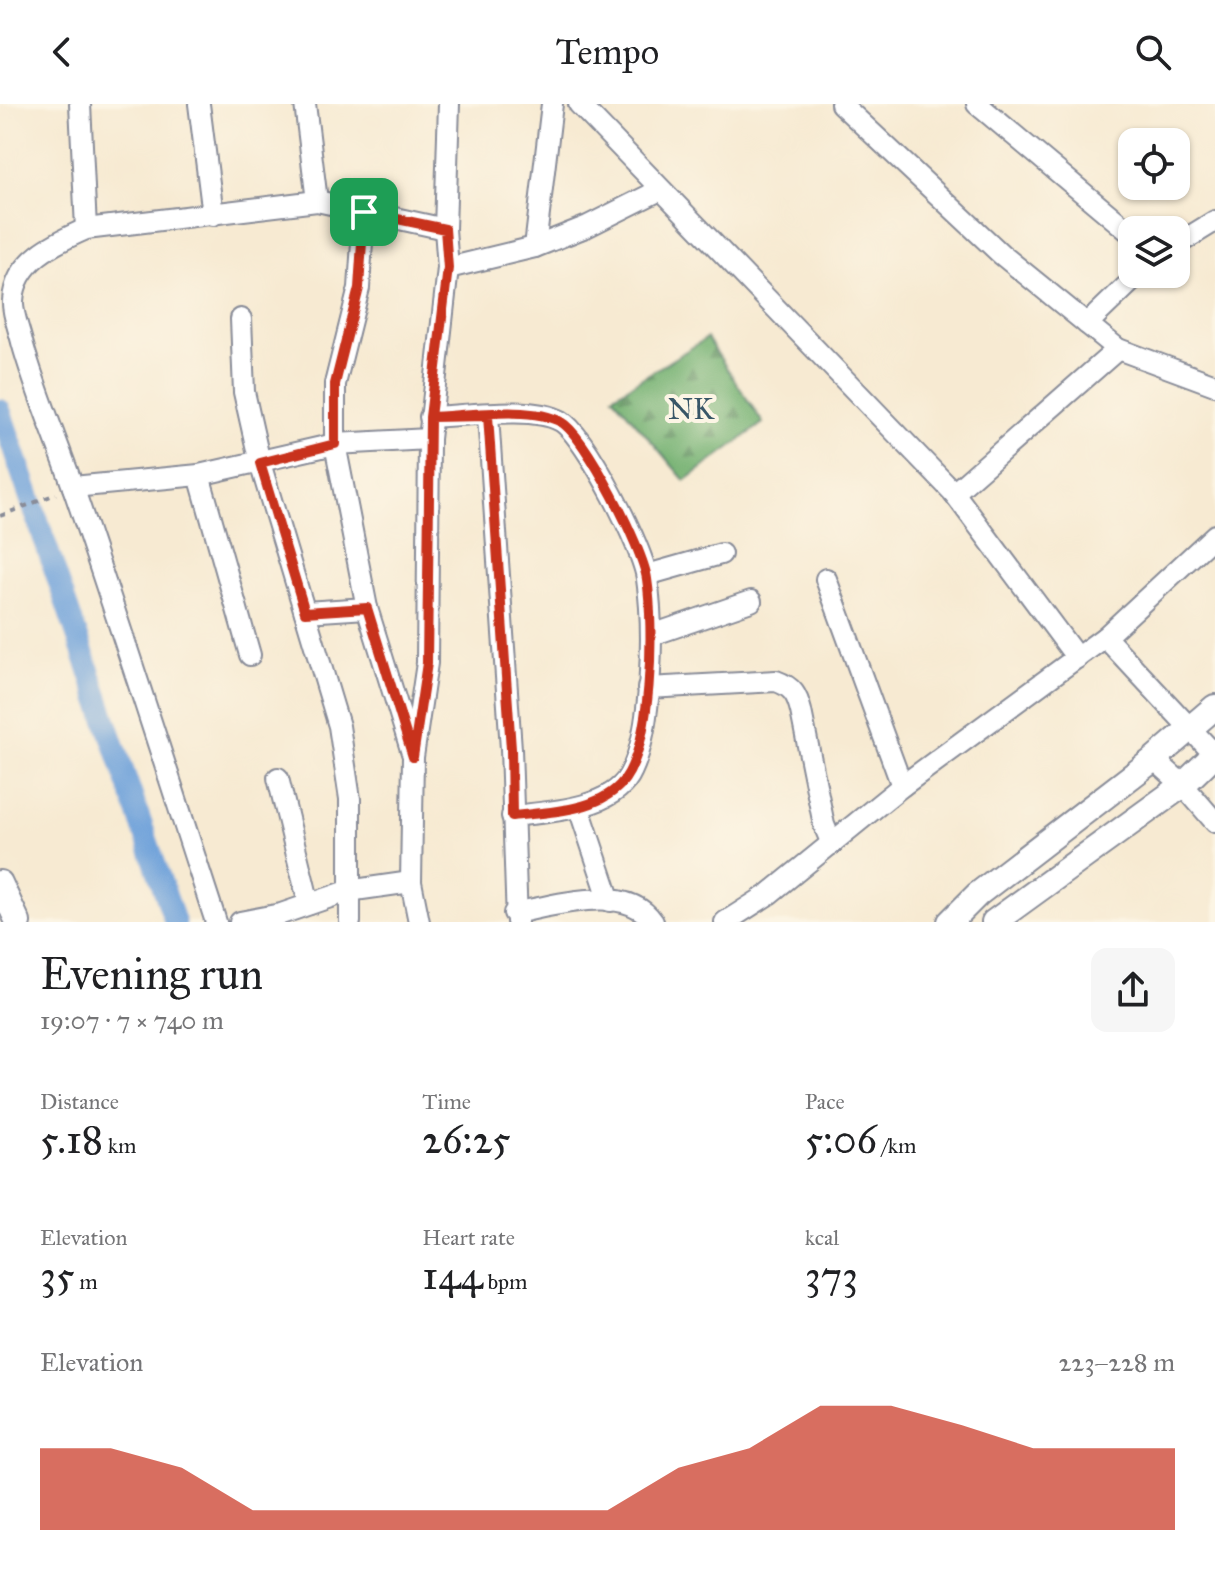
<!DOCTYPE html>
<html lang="en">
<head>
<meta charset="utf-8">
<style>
	body { margin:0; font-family:"IM FELL Great Primer",serif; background:#f6f6f6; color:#202124; height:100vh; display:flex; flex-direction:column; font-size:30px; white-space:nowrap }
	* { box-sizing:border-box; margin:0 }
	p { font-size:26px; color:#757577 }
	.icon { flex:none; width:44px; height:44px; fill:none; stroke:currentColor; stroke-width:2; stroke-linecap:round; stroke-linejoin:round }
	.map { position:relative; height:818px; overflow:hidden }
	.panel { display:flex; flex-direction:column; background:#fff; flex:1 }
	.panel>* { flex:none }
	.buttons { position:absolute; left:1118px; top:24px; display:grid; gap:16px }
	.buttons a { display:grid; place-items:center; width:72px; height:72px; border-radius:16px; background:#fff; box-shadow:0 2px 6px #0004; font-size:40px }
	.pin { position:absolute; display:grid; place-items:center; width:68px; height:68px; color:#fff; margin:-34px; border-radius:16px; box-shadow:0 4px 12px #0006 }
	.round { display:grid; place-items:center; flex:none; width:84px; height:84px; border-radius:16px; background:#f6f6f6 }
	.overview { display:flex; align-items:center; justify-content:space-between; height:136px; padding:0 40px }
	h1 { font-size:44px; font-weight:600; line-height:60px }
	.stats { display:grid; grid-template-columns:repeat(3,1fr); gap:12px; height:136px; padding:8px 40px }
	.stats div { display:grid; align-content:center }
	.stats b { font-size:40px; font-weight:600 }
	.stats small { font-size:22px; font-weight:400 }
	.stats p { font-size:22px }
	.chart { height:224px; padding:16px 40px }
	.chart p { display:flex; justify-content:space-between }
	.chart svg { width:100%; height:144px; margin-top:8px; fill:#c8321e; opacity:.7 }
	header { display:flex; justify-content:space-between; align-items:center; height:104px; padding:0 40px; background:#fff; font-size:36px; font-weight:600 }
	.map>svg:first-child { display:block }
	.forest { fill:url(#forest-firs); stroke:#467066; stroke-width:2 }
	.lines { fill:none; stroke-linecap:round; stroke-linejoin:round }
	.canal { stroke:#6fa2da; stroke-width:22 }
	.minor-casing { stroke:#898c98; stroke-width:24 }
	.tertiary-casing { stroke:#898c98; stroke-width:28 }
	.path { stroke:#898c98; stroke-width:4; stroke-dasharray:6 6; stroke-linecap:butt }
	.minor { stroke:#fff; stroke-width:20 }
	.tertiary { stroke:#fff; stroke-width:24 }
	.route-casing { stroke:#fff; stroke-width:16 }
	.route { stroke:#c8321e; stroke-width:10 }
	.labels { text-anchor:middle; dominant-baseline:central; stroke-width:8; stroke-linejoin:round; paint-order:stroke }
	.park-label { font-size:30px; fill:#385667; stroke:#fcf5e5 }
</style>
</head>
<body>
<header><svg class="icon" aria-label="back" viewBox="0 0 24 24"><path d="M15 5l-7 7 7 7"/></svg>Tempo<svg class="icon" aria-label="search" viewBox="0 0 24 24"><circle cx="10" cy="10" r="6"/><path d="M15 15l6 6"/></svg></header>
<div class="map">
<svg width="1215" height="818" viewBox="0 0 1215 818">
	<defs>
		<pattern id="forest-firs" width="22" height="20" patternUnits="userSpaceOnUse" patternTransform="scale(2)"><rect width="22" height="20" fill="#72b06f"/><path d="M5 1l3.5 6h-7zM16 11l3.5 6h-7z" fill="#5d905e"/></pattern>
	</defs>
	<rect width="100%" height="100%" fill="#fcf5e5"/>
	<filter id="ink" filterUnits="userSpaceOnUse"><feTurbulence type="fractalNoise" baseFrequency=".0125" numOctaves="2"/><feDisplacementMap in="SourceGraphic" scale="16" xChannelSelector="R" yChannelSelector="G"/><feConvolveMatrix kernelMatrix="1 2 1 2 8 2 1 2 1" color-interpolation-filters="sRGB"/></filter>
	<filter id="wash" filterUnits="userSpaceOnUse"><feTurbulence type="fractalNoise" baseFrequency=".006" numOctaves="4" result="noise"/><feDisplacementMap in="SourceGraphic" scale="32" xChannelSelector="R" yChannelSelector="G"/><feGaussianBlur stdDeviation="1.8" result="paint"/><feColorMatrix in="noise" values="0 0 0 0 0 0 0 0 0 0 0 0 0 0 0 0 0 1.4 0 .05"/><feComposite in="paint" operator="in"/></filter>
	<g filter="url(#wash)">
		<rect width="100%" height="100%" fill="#f7ead2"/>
		<!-- forest -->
		<polygon class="forest" points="707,234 763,319 685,377 613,292"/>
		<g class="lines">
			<!-- canal -->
			<polyline class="canal" points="0,306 175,818"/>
		</g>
	</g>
	<g filter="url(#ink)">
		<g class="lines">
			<!-- minor casing -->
			<g class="minor-casing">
				<g id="minor">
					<polyline points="80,0 86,125"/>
					<polyline points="199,0 213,111"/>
					<polyline points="305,0 317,97"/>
					<polyline points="579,0 954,389 1077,554"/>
					<polyline points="841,0 1001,150 1118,245 1215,281"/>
					<polyline points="977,0 1132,130"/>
					<polyline points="364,108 359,184 335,280 335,340 367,504 412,649"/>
					<polyline points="1176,141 1215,117"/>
					<polyline points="535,143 552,0"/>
					<polyline points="448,164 535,143 588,122 660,86"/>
					<polyline points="241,215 244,288 260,359 339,622 350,695 350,818"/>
					<polyline points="1087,220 1139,170"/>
					<polyline points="488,312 511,645 517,818"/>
					<path d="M430,313C464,312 533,301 561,317C586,332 644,446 647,475C654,522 653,630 629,672C609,706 546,708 512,712"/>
					<polyline points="199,371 250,551"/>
					<polyline points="73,383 199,371 335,340 429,335"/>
					<polyline points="954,389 1118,245"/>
					<polyline points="647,471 721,450"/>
					<polyline points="826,475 902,682"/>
					<polyline points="305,508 367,504"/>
					<polyline points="652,531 751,497"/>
					<polyline points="1105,533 1215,651"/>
					<path d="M648,584L776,577C793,583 797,591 801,607L824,721L832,740"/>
					<polyline points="1154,655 1183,681 1215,718"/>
					<polyline points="278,674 309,800"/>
					<polyline points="579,704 610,797"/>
					<path d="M514,809C553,802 627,778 653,818"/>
					<path d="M216,818C169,674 123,529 74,386C57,336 36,289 22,238C19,225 12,209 13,197C15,157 54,139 86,125L317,97L445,125"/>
					<polyline points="240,818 281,810 348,787 411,778"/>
					<polyline points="419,818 411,778 413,653 427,559 429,335 448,164 445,125 449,0"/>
					<polyline points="725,818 769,790 902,682 1105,533 1215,431"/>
				</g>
			</g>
			<!-- tertiary casing -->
			<g class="tertiary-casing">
				<g id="tertiary">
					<polyline points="0,779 18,818"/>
					<polyline points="950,818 978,790 1154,655 1215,603"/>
					<polyline points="994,818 1183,681 1215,650"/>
				</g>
			</g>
			<!-- path -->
			<polyline class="path" points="0,412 56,390"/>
			<!-- minor -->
			<use href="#minor" class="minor"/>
			<!-- tertiary -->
			<use href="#tertiary" class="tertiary"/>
		</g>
	</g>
	<g class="lines" filter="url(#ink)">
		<!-- route casing -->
		<g class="route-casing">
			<path id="route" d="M364,108L359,184L335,280V340L260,359L305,508L367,504L413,653L427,559L430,313L488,312L511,645L512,712C547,708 594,708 620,681C653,647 654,521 647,475C643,445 586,332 561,318C532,301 464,312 430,313L448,164L445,125L364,108"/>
		</g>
		<!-- route -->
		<use href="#route" class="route"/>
	</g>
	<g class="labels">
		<!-- park labels -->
		<g class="park-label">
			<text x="691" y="305">NK</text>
		</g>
	</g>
</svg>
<div class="buttons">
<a><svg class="icon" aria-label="locate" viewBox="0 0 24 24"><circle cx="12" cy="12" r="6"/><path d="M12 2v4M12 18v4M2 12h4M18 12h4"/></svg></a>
<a><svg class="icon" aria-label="layers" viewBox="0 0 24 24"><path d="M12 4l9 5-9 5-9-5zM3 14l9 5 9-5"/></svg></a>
</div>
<div class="pin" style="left:364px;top:108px;background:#1e9e55"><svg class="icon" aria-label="arrive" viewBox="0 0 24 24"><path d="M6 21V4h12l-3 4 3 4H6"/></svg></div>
</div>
<section class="panel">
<div class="overview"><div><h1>Evening run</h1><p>19:07 · 7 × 740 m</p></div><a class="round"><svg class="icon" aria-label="share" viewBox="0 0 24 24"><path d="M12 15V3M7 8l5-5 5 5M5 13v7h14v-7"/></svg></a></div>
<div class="stats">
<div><p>Distance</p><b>5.18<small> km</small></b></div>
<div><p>Time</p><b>26:25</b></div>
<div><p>Pace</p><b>5:06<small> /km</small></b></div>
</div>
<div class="stats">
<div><p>Elevation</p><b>35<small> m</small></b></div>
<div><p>Heart rate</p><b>144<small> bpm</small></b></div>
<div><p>kcal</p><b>373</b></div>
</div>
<div class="chart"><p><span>Elevation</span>223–228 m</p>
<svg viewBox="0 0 160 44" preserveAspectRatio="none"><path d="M0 44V19L10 19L20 25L30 38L40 38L50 38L60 38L70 38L80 38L90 25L100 19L110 6L120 6L130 12L140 19L150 19L160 19V44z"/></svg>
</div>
</section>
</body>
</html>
